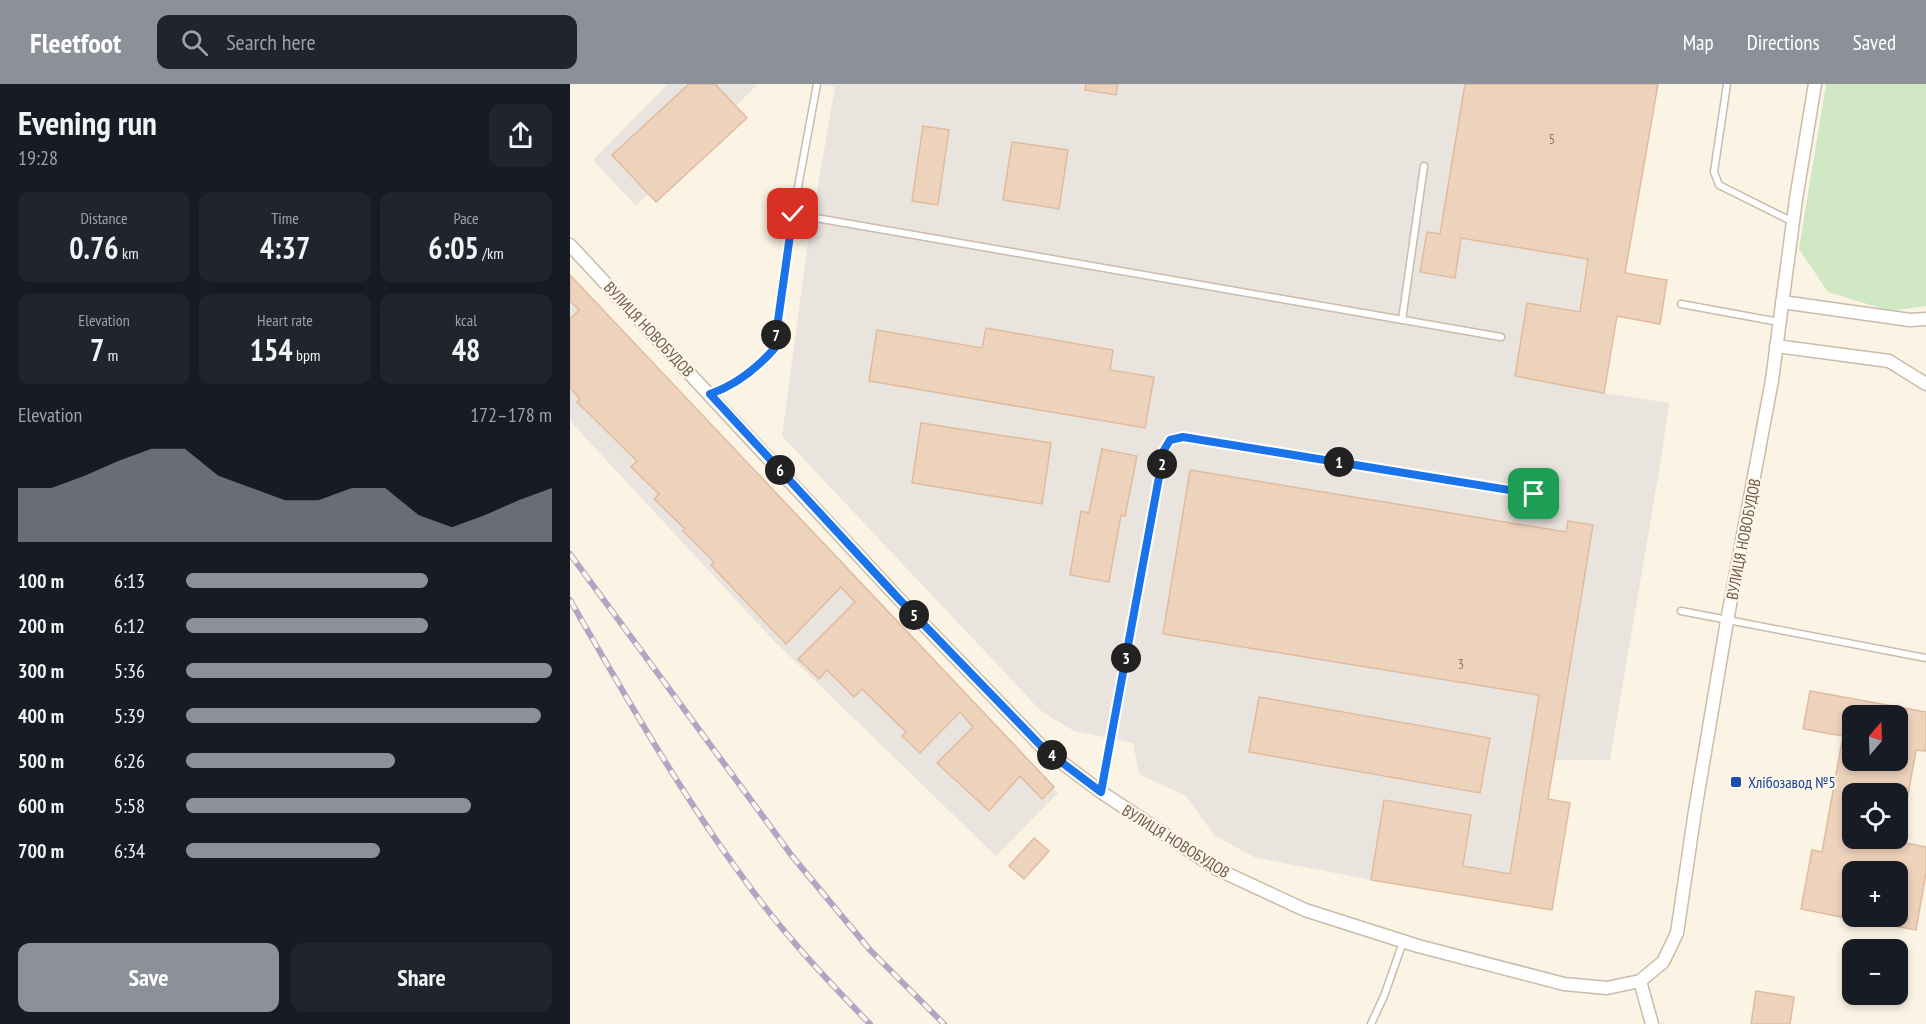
<!DOCTYPE html>
<html lang="en">
<head>
<meta charset="utf-8">
<style>
	body { margin:0; font-family:"PT Sans Narrow",sans-serif; background:#20242c; color:#f1f3f6; height:100vh; display:flex; flex-direction:column; font-size:22px; white-space:nowrap }
	* { box-sizing:border-box; margin:0 }
	p { font-size:20px; color:#9ea1a6 }
	.icon { flex:none; width:33px; height:33px; fill:none; stroke:currentColor; stroke-width:2; stroke-linecap:round; stroke-linejoin:round }
	.map { position:relative; flex:1; overflow:hidden }
	.sheet { display:flex; flex-direction:column; background:#171b24; width:570px }
	.sheet>* { flex:none }
	.needle { width:39px; rotate:19deg }
	.buttons { position:absolute; left:1272px; top:621px; display:grid; gap:12px }
	.buttons a { display:grid; place-items:center; width:66px; height:66px; border-radius:12px; background:#171b24; box-shadow:0 3px 9px #0003; font-size:30px }
	.pin { position:absolute; display:grid; place-items:center; width:51px; height:51px; color:#fff; margin:-26px; border-radius:12px; box-shadow:0 3px 9px #0006 }
	.km { position:absolute; width:30px; height:30px; margin:-15px; border-radius:50%; background:#222; color:#fff; font-size:16px; line-height:30px; text-align:center }
	.round { display:grid; place-items:center; flex:none; width:63px; height:63px; border-radius:12px; background:#20242c }
	.head { display:flex; align-items:center; justify-content:space-between; height:102px; padding:0 18px }
	h1 { font-size:33px; font-weight:700; line-height:45px }
	.stats { display:grid; grid-template-columns:repeat(3,1fr); gap:9px; height:102px; padding:6px 18px }
	.stats div { display:grid; align-content:center; border-radius:12px; background:#20242c; text-align:center }
	.stats b { font-size:30px; font-weight:700 }
	.stats small { font-size:16px; font-weight:400 }
	.stats p { font-size:16px }
	.chart { height:168px; padding:12px 18px }
	.chart p { display:flex; justify-content:space-between }
	.chart svg { width:100%; height:108px; margin-top:6px; fill:#8c9099; opacity:.7 }
	.primary-button { display:flex; gap:12px; margin-top:auto; padding:12px 18px }
	.primary-button a { flex:1; height:69px; border-radius:12px; background:#8c9099; color:#fff; font-size:24px; font-weight:700; line-height:69px; text-align:center }
	.primary-button a+a { background:#20242c; color:#f1f3f6 }
	ul { padding:0 18px; list-style:none; font-size:20px }
	li { display:grid; grid-template-columns:96px 72px 1fr; align-items:center; height:45px }
	li i { height:15px; border-radius:8px; background:#8c9099 }
	header { display:flex; align-items:center; gap:36px; box-sizing:border-box; height:84px; padding:0 30px; background:#8c9099; color:#fff }
	header strong { font-size:28px }
	nav { display:flex; gap:33px; margin-inline-start:auto; font-size:21px }
	.search { width:420px; height:54px; background:#20242c; display:flex; align-items:center; gap:15px; box-sizing:border-box; padding:0 21px; border-radius:12px; color:#9ea1a6; font-size:22px }
	main { display:flex; flex:1; min-height:0 }
	.map>svg:first-child { display:block }
	.industrial { fill:#eae4de }
	.green { fill:#cfe7c3 }
	.building { fill:#eed3bc; stroke:#e0bb9e; stroke-width:1.5; fill-rule:evenodd }
	.lines { fill:none; stroke-linecap:round; stroke-linejoin:round }
	.service-casing { stroke:#cbbbaa; stroke-width:9 }
	.minor-casing { stroke:#cbbbaa; stroke-width:15 }
	.service { stroke:#fff; stroke-width:6 }
	.minor { stroke:#fff; stroke-width:12 }
	.rail-casing { stroke:#b6a3c3; stroke-width:6 }
	.rail { stroke:#fef7e9; stroke-width:4; stroke-dasharray:11; stroke-linecap:butt }
	.route-casing { stroke:#fff; stroke-width:12 }
	.route { stroke:#1a73e8; stroke-width:8 }
	.transit-dot { fill:#1a4fb4; stroke:#fef7e9; stroke-width:2 }
	.labels { text-anchor:middle; dominant-baseline:central; stroke-width:4.5; stroke-linejoin:round; paint-order:stroke }
	.number-label { font-size:14px; fill:#907967 }
	.street-label { font-size:16px; fill:#715b4b; stroke:#fef7e9 }
	.transit-label { font-size:16px; fill:#164399; stroke:#fef7e9; text-anchor:start }
</style>
</head>
<body>
<header>
<strong>Fleetfoot</strong>
<div class="search"><svg class="icon" aria-label="search" viewBox="0 0 24 24"><circle cx="10" cy="10" r="6"/><path d="M15 15l6 6"/></svg>Search here</div>
<nav><a>Map</a><a>Directions</a><a>Saved</a></nav>
</header>
<main>
<section class="sheet">
<div class="head"><div><h1>Evening run</h1><p>19:28</p></div><a class="round"><svg class="icon" aria-label="share" viewBox="0 0 24 24"><path d="M12 15V3M7 8l5-5 5 5M5 13v7h14v-7"/></svg></a></div>
<div class="stats">
<div><p>Distance</p><b>0.76<small> km</small></b></div>
<div><p>Time</p><b>4:37</b></div>
<div><p>Pace</p><b>6:05<small> /km</small></b></div>
</div>
<div class="stats">
<div><p>Elevation</p><b>7<small> m</small></b></div>
<div><p>Heart rate</p><b>154<small> bpm</small></b></div>
<div><p>kcal</p><b>48</b></div>
</div>
<div class="chart"><p><span>Elevation</span>172–178 m</p>
<svg viewBox="0 0 160 44" preserveAspectRatio="none"><path d="M0 44V22L10 22L20 17L30 11L40 6L50 6L60 17L70 22L80 27L90 27L100 22L110 22L120 33L130 38L140 33L150 27L160 22V44z"/></svg>
</div>
<ul>
<li><b>100 m</b>6:13<i style="width:66%"></i></li>
<li><b>200 m</b>6:12<i style="width:66%"></i></li>
<li><b>300 m</b>5:36<i style="width:100%"></i></li>
<li><b>400 m</b>5:39<i style="width:97%"></i></li>
<li><b>500 m</b>6:26<i style="width:57%"></i></li>
<li><b>600 m</b>5:58<i style="width:78%"></i></li>
<li><b>700 m</b>6:34<i style="width:53%"></i></li>
</ul>
<div class="primary-button"><a>Save</a><a>Share</a></div>
</section>
<div class="map">
<svg width="1356" height="940" viewBox="0 0 1356 940">
	<rect width="100%" height="100%" fill="#fbf3e3"/>
	<!-- industrial -->
	<g class="industrial">
		<polygon points="98,0 188,0 66,122 23,76"/>
		<polygon points="249,0 1088,0 1034,309 1099,319 1093,363 1040,676 985,676 978,715 1000,719 982,826 801,796 684,773 644,751 616,712 569,690 563,659 504,647 471,627 212,352 237,165 265,3"/>
		<polygon points="0,198 488,709 426,772 205,558 0,337"/>
	</g>
	<!-- green -->
	<polygon class="green" points="1256,0 1356,0 1356,222 1320,227 1258,208 1229,165"/>
	<!-- building -->
	<g class="building">
		<polygon points="119,0 145,0 177,34 86,118 42,71"/>
		<polygon points="516,0 548,0 546,11 515,6"/>
		<polygon points="895,0 1088,0 1055,189 1097,196 1090,240 1047,232 1034,309 945,292 957,219 1010,228 1018,175 891,154 885,194 850,188 857,148 870,150"/>
		<polygon points="353,42 379,46 368,121 342,117"/>
		<polygon points="442,58 498,66 489,125 433,116"/>
		<polygon points="0,191 484,703 472,715 450,692 419,727 367,679 403,643 390,628 350,669 332,652 336,648 292,605 284,613 257,586 249,595 228,575 285,518 271,503 216,560 141,481 144,478 113,447 115,445 84,415 89,410 61,383 67,377 7,318 10,315 0,304 0,235 9,226 0,217"/>
		<polygon points="416,244 543,266 540,286 584,293 575,344 299,297 307,246 412,264"/>
		<polygon points="351,339 481,359 472,420 342,399"/>
		<polygon points="532,365 567,372 555,432 551,431 539,498 500,491 511,427 519,429"/>
		<polygon points="620,386 996,448 998,437 1023,441 978,715 1000,719 982,826 801,796 814,716 901,731 893,782 940,790 969,611 593,550"/>
		<path d="M1240,607L1356,628V667L1346,666L1333,739L1328,738V710H1282V754H1330V758L1356,763V789L1346,846L1300,838L1301,832H1328V788H1282V835L1231,825L1242,766L1252,768L1273,652L1233,645ZM1282,632H1328V676H1282Z"/>
		<polygon points="689,613 920,654 910,709 679,668"/>
		<polygon points="464,754 479,767 454,795 439,782"/>
		<polygon points="1186,907 1224,913 1220,940 1181,940"/>
	</g>
	<g class="lines">
		<!-- service casing -->
		<g class="service-casing">
			<g id="service">
				<polyline points="1157,0 1144,88 1149,101 1223,138"/>
				<polyline points="223,130 931,253"/>
				<polyline points="1111,220 1209,238"/>
				<polyline points="832,236 854,82"/>
				<path d="M140,310C166,301 186,286 204,265L223,130L247,0"/>
				<polyline points="1111,527 1356,574"/>
				<polyline points="531,708 594,366 600,356 613,353 964,410"/>
				<polyline points="801,940 814,912 833,858"/>
			</g>
		</g>
		<!-- minor casing -->
		<g class="minor-casing">
			<g id="minor">
				<polyline points="0,161 329,515 474,665 531,708 647,785 735,826 848,862 994,900 1037,904 1070,897 1093,878 1107,849 1125,727 1157,537 1202,296 1226,115 1245,0"/>
				<polyline points="1212,218 1340,236 1356,235"/>
				<polyline points="1206,262 1319,277 1356,300"/>
				<polyline points="1070,897 1082,940"/>
			</g>
		</g>
		<!-- service -->
		<use href="#service" class="service"/>
		<!-- minor -->
		<use href="#minor" class="minor"/>
		<!-- rail casing -->
		<g class="rail-casing">
			<g id="rail">
				<polyline points="0,470 222,772 300,866 374,940"/>
				<path d="M0,516C55,611 109,707 174,795C211,847 255,894 300,940"/>
			</g>
		</g>
		<!-- rail -->
		<use href="#rail" class="rail"/>
	</g>
	<g class="lines">
		<!-- route casing -->
		<g class="route-casing">
			<path id="route" d="M223,130L204,265C186,285 166,301 140,310L329,515L474,665L531,708L594,366L600,356L613,353L964,410"/>
		</g>
		<!-- route -->
		<use href="#route" class="route"/>
	</g>
	<!-- markers -->
	<rect class="transit-dot" x="1160" y="692" width="12" height="12" rx="3"/>
	<g class="labels">
		<!-- number labels -->
		<g class="number-label">
			<text x="982" y="55">5</text>
			<text x="891" y="580">3</text>
		</g>
		<!-- street labels -->
		<g class="street-label">
			<text transform="translate(79 245) rotate(47)">ВУЛИЦЯ НОВОБУДОВ</text>
			<text transform="translate(1173 455) rotate(-79)">ВУЛИЦЯ НОВОБУДОВ</text>
			<text transform="translate(606 757) rotate(32)">ВУЛИЦЯ НОВОБУДОВ</text>
		</g>
		<!-- transit labels -->
		<g class="transit-label">
			<text x="1178" y="698">Хлібозавод №5</text>
		</g>
	</g>
</svg>
<div class="buttons">
<a><svg class="needle" viewBox="-14 -14 28 28"><path d="M0-13l5 13h-10z" fill="#e53935"/><path d="M0 13l5-13h-10z" fill="#9ea1a6"/></svg></a>
<a><svg class="icon" aria-label="locate" viewBox="0 0 24 24"><circle cx="12" cy="12" r="6"/><path d="M12 2v4M12 18v4M2 12h4M18 12h4"/></svg></a>
<a>+</a>
<a>−</a>
</div>
<div class="pin" style="left:964px;top:410px;background:#1e9e55"><svg class="icon" aria-label="arrive" viewBox="0 0 24 24"><path d="M6 21V4h12l-3 4 3 4H6"/></svg></div>
<div class="pin" style="left:223px;top:130px;background:#d93025"><svg class="icon" aria-label="check" viewBox="0 0 24 24"><path d="M5 12l5 5 9-10"/></svg></div>
<b class="km" style="left:769px;top:378px">1</b>
<b class="km" style="left:592px;top:380px">2</b>
<b class="km" style="left:556px;top:574px">3</b>
<b class="km" style="left:482px;top:671px">4</b>
<b class="km" style="left:344px;top:531px">5</b>
<b class="km" style="left:210px;top:386px">6</b>
<b class="km" style="left:206px;top:251px">7</b>
</div>
</main>
</body>
</html>
